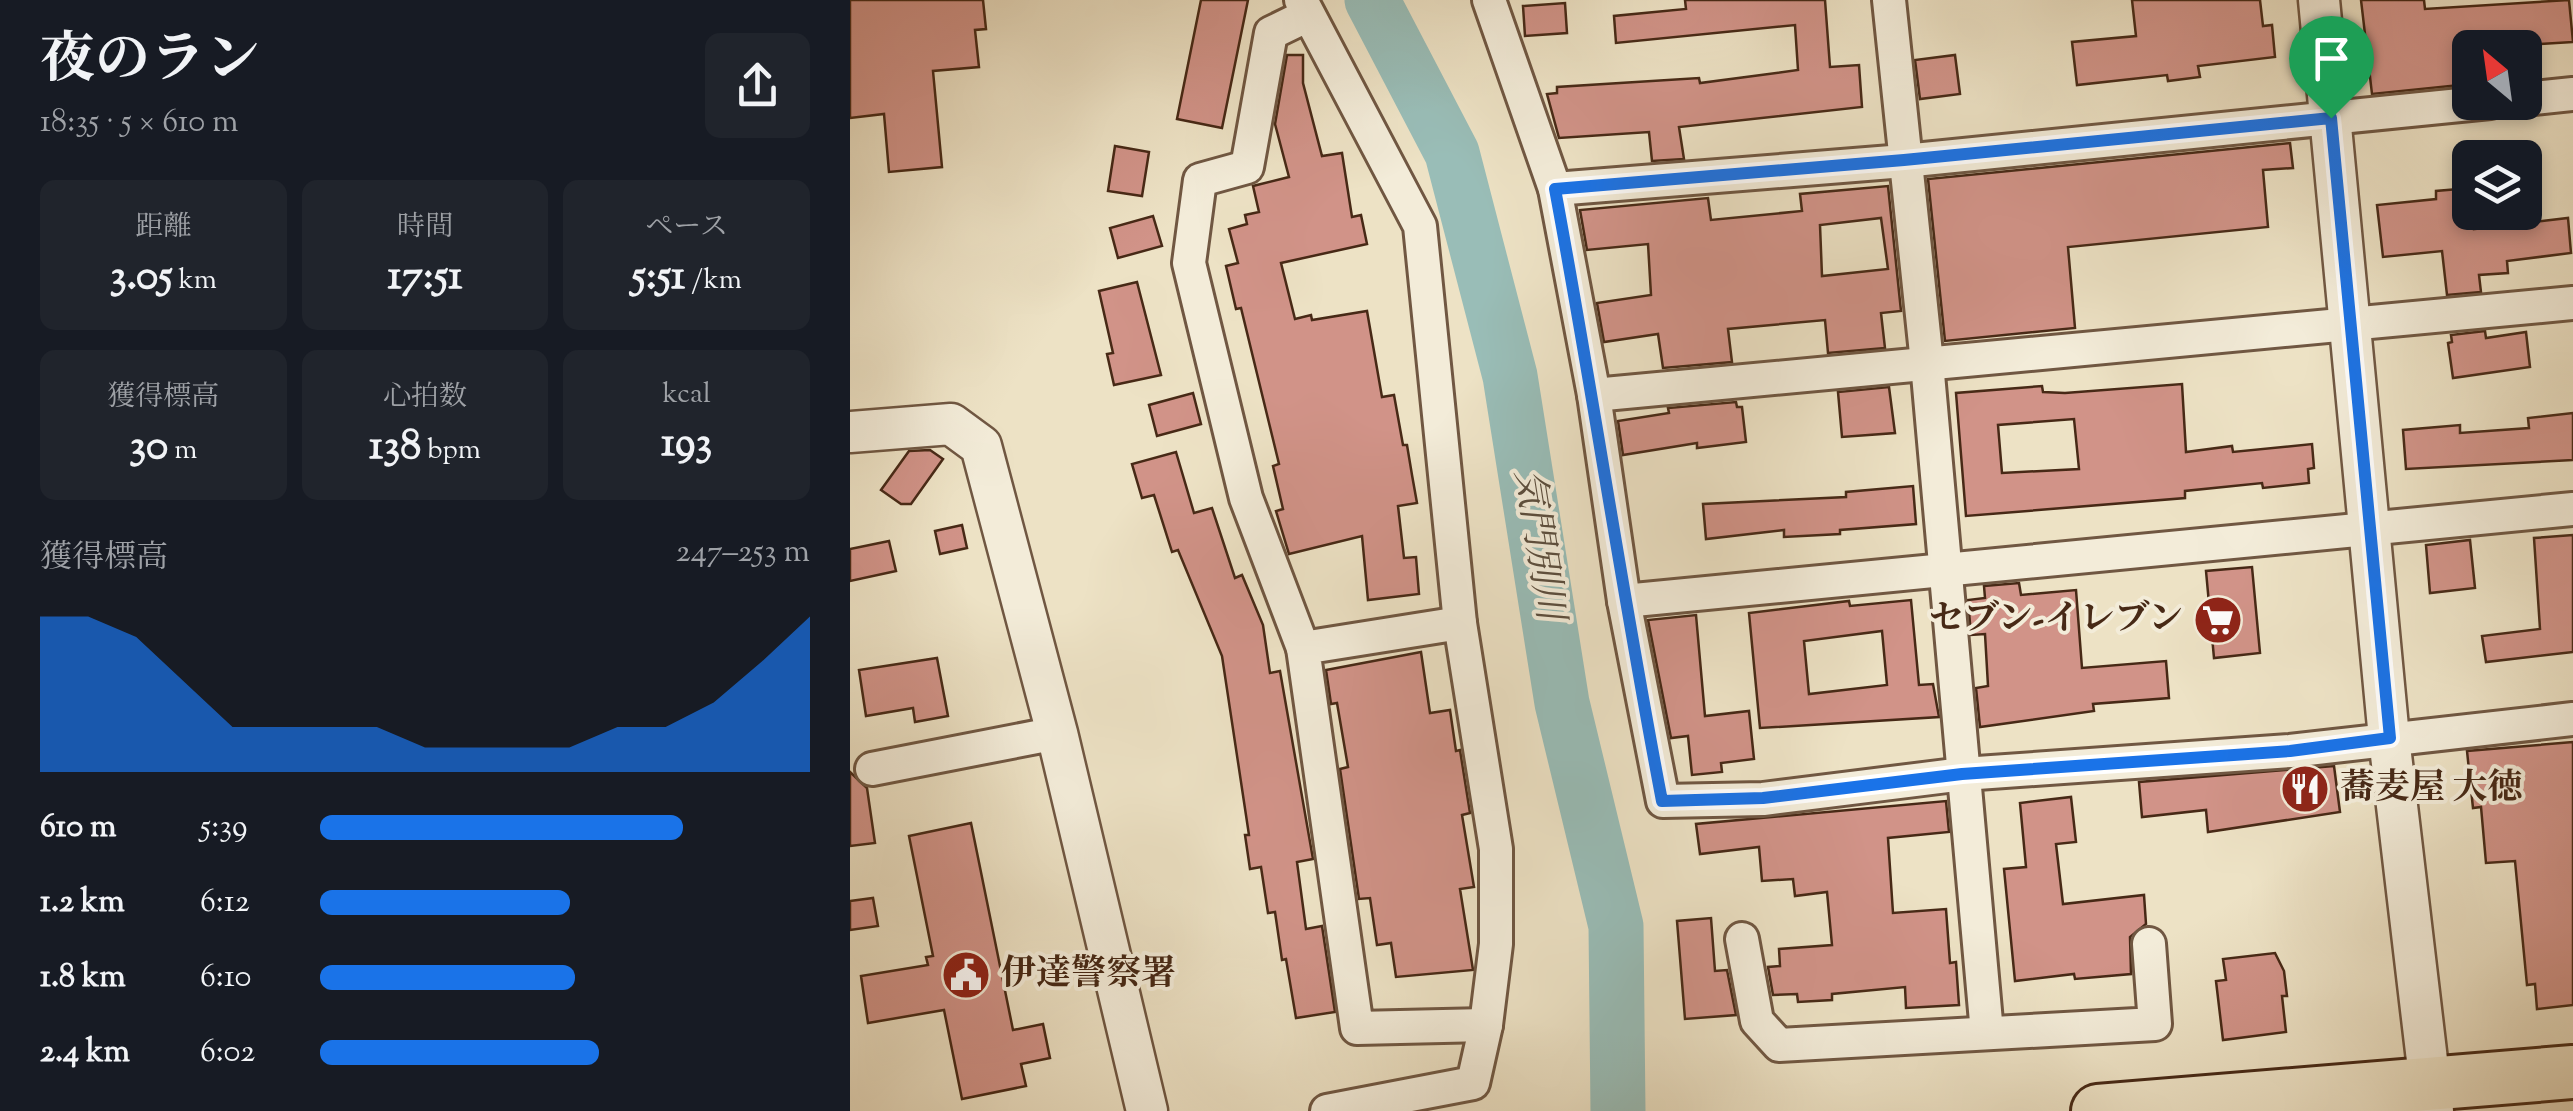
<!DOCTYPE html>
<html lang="ja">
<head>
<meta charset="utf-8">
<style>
	body { margin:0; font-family:"Sorts Mill Goudy","Noto Serif JP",serif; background:#20242c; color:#f1f3f6; height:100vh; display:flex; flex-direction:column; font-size:38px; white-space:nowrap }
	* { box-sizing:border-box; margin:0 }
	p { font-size:32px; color:#9ea1a6 }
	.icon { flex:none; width:55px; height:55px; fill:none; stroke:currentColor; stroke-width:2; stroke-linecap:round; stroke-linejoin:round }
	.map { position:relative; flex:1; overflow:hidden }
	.sheet { display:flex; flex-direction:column; background:#171b24; width:850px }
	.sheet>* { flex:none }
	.needle { width:65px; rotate:331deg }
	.tools { position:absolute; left:1602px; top:30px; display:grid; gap:20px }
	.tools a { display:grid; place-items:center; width:90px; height:90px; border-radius:15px; background:#171b24; box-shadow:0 5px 15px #0003; font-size:50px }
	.pin { position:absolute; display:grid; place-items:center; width:85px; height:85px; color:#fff; margin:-102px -42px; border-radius:50% 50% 50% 0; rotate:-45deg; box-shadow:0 0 10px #0007 }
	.pin .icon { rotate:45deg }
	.round { display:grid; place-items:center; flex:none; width:105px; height:105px; border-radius:15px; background:#20242c }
	.overview { display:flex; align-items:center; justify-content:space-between; height:170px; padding:0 40px }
	h1 { font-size:55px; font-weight:700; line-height:75px }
	.figures { display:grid; grid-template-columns:repeat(3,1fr); gap:15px; height:170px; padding:10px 40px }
	.figures div { display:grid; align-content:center; border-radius:15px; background:#20242c; text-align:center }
	.figures b { font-size:42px; font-weight:700 }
	.figures small { font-size:28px; font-weight:400 }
	.figures p { font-size:28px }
	.chart { height:280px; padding:20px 40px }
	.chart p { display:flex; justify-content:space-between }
	.chart svg { width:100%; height:180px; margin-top:10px; fill:#1a73e8; opacity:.7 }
	ul { padding:0 40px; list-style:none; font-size:32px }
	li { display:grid; grid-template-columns:160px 120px 1fr; align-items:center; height:75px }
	li i { height:25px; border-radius:12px; background:#1a73e8 }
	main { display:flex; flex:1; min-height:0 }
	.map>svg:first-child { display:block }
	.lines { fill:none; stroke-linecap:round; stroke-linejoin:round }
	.river { stroke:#99bdb7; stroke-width:55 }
	.building { fill:#d19388; stroke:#472916; stroke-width:2.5; fill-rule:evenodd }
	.minor-casing { stroke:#705742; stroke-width:38 }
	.tertiary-casing { stroke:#705742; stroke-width:45 }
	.trunk-casing { stroke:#472916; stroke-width:58 }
	.minor { stroke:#f3ecd9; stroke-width:32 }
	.tertiary { stroke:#f3ecd9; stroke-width:40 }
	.trunk { stroke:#ede2c5; stroke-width:52 }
	.route-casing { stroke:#fff; stroke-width:20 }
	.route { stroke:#1a73e8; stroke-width:12 }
	.labels { text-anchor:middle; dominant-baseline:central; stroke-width:8; stroke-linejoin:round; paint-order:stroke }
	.poi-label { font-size:35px; font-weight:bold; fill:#472916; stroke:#f3ecd9; text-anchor:start }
	.water-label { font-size:38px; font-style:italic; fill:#5c4e3e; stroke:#f3ecd9 }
</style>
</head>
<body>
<main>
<section class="sheet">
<div class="overview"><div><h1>夜のラン</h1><p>18:35 · 5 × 610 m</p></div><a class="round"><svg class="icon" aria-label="share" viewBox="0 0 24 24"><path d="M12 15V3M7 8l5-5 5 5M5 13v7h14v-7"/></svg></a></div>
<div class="figures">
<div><p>距離</p><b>3.05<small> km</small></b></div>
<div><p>時間</p><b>17:51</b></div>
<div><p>ペース</p><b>5:51<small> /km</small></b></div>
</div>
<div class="figures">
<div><p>獲得標高</p><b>30<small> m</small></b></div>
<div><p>心拍数</p><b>138<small> bpm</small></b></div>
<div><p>kcal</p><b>193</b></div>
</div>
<div class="chart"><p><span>獲得標高</span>247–253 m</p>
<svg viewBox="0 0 160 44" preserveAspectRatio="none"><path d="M0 44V6L10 6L20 11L30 22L40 33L50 33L60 33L70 33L80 38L90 38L100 38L110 38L120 33L130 33L140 27L150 17L160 6V44z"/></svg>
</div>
<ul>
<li><b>610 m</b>5:39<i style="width:74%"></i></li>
<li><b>1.2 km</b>6:12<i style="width:51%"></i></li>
<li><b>1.8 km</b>6:10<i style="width:52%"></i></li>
<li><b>2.4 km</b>6:02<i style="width:57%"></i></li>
</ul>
</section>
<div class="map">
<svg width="1723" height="1111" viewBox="0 0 1723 1111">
	<rect width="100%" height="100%" fill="#ede2c5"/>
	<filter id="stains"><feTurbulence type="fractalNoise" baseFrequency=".002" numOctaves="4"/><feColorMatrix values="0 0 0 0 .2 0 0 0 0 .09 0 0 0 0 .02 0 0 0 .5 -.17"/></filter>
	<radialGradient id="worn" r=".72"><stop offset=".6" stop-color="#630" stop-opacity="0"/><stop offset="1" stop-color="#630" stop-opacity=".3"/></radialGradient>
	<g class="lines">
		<!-- river -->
		<polyline class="river" points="522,0 602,153 660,376 712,703 766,926 768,1111"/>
	</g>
	<!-- building -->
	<g class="building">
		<polygon points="0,0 133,0 136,29 125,30 129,67 83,71 92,167 39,172 34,114 0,118"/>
		<polygon points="351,0 398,0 372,128 327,119"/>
		<polygon points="835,0 975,0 980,67 1009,65 1012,107 829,127 834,159 802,161 799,132 709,138 697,94 707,93 707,87 849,78 850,83 948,70 945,25 766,43 764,16 836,9"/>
		<polygon points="1282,0 1410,0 1413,26 1422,25 1425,57 1348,66 1350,77 1318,81 1317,75 1227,85 1222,42 1286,36"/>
		<polygon points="1511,0 1574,0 1575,9 1719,0 1723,42 1620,48 1620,84 1522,94"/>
		<polygon points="715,3 717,33 675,36 673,6"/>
		<polygon points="437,55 453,55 453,83 472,156 492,153 502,217 511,215 517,244 431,263 445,319 461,315 462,320 517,311 532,397 544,395 553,445 557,445 562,475 567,503 548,506 554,558 566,557 569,594 518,600 512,536 439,554 426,511 433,509 423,466 429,464 391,308 386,309 376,266 388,263 379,229 397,224 395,215 409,212 403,186 439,177 425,124"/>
		<polygon points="1105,55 1110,94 1070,99 1065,60"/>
		<polygon points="1440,143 1443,168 1413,170 1418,227 1218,247 1225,328 1095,341 1078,179"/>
		<polygon points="265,146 299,152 292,196 258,191"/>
		<path d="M1038,186L1051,311L1031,313L1035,348L978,353L975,320L878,329L882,362L813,368L808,334L754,342L747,303L801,295L798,244L737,250L730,210L858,198L861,220L952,211L950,194ZM1031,218L1038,269L972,276L970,225Z"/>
		<polygon points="1620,188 1624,229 1718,218 1721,253 1657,261 1658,273 1629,275 1631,292 1597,295 1592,251 1533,257 1527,205 1586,199 1586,191"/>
		<polygon points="303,216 312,246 268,258 260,228"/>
		<polygon points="287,282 311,375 264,385 257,354 263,353 249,291"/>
		<polygon points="1635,331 1636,338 1676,332 1680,367 1603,378 1598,343 1602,342 1601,335"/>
		<path d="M1332,384L1336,452L1382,446L1383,452L1462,444L1464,468L1458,469L1459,483L1413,488L1412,483L1335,491V498L1116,516L1106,393L1192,386L1193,392L1215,393ZM1224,419L1229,469L1152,473L1148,425Z"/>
		<polygon points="1039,387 1045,433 992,437 988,392"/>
		<polygon points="343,393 351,424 307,436 299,405"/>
		<polygon points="886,402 887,407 892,407 896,442 847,448 847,443 773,455 768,421 819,413 818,408"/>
		<polygon points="1723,413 1723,460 1556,469 1553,430 1610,425 1610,433 1679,428 1678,418"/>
		<polygon points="80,450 93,459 61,504 51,504 31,490 59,451"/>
		<polygon points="326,452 344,513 362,508 385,578 392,575 413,625 420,673 430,671 463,859 447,862 456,929 472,926 485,1012 446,1018 436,959 432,960 425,912 418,913 411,867 400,869 395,835 399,835 372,656 328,550 322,552 304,495 292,498 282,464"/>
		<polygon points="1063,486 1066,524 990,530 990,534 934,537 934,530 856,539 853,504 996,497 996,492"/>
		<polygon points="112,525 117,548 90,554 85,531"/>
		<polygon points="1723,535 1723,652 1636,662 1632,636 1690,629 1684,538"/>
		<polygon points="1620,540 1625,588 1580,593 1576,545"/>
		<polygon points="39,541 46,571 0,581 0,549"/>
		<polygon points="1402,567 1410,653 1364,658 1356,571"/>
		<polygon points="1169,583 1171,595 1226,590 1232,668 1316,661 1319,698 1243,704 1244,711 1130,727 1126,688 1138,686 1135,634 1121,635 1118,600 1135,598 1134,586"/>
		<path d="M1061,600L1069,685L1083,684L1089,717L910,728L899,613L999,601L1000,606ZM1032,631L1037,685L959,694L954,641Z"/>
		<polygon points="846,615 855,716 899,711 904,759 871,763 872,772 842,775 838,736 821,738 798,620"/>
		<polygon points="571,652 580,713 600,710 606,751 610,750 620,813 612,815 624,887 610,889 623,970 546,977 541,943 527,945 520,898 509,899 490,769 498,767 487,703 481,704 476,670"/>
		<polygon points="87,658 98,716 65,722 63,708 16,716 9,670"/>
		<polygon points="1723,742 1723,1005 1687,1009 1685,984 1677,985 1665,861 1636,863 1631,807 1623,808 1617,751"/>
		<polygon points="1484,766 1490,812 1358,832 1356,810 1292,817 1289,782"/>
		<polygon points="0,772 17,788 25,843 0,846"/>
		<polygon points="1221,797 1226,842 1206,844 1213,904 1294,895 1296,924 1280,937 1281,974 1225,979 1224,974 1165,981 1154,869 1176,867 1170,803"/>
		<polygon points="1096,801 1099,832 1038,838 1043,913 1096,909 1100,963 1106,962 1109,1005 1056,1008 1055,987 982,994 982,1000 948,1002 947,994 923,995 918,967 930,966 929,949 982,945 977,892 945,896 943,879 912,881 909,847 850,854 846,824"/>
		<polygon points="121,823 163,1030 193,1024 200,1058 171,1064 176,1086 112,1099 94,1010 18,1023 11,976 78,965 76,957 83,956 59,836"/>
		<polygon points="23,898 28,926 0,930 0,901"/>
		<polygon points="861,918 865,971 877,970 886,1015 835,1019 827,921"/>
		<polygon points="1425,953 1434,971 1437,996 1432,996 1436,1032 1373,1040 1366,981 1376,980 1373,959"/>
	</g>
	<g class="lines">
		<!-- minor casing -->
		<g class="minor-casing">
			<g id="minor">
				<polyline points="451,0 570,226 610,623 646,849 646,944 636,1025 623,1083 477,1111"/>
				<polyline points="639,0 705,189 744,395 774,601 813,801 913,799 1113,774 1440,751 1723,719"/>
				<polyline points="1039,0 1077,363 1137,1033"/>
				<polyline points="1675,99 1723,94"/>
				<polyline points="705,189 1054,161 1640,102"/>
				<polyline points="744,395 1723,303"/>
				<polyline points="774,601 1723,509"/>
				<polyline points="610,623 453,648 507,1028 636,1025"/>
				<polyline points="453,648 396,498 339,263 350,180 397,167 421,33 456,16"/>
				<polyline points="22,769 207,733"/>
				<polyline points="892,939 907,1021 929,1045 1305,1024 1299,944"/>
			</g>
		</g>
		<!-- tertiary casing -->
		<g class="tertiary-casing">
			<g id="tertiary">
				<polyline points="1469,0 1539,738 1583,1111"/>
				<polyline points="0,432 101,424 131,446 207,733 297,1111"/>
			</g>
		</g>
		<!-- trunk casing -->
		<g class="trunk-casing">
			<polyline id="trunk" points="1248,1111 1723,1072"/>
		</g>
		<!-- minor -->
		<use href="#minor" class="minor"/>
		<!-- tertiary -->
		<use href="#tertiary" class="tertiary"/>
		<!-- trunk -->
		<use href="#trunk" class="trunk"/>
	</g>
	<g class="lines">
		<!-- route casing -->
		<g class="route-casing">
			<path id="route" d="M1481,118L1540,738L1440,751L1112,774L913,798L812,801C773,598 743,393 705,189L1054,160Z"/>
		</g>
		<!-- route -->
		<use href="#route" class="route"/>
	</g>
	<!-- icons -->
	<defs>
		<g id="supermarket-disc" transform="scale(2.5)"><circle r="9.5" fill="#8f2418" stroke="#f3ecd9"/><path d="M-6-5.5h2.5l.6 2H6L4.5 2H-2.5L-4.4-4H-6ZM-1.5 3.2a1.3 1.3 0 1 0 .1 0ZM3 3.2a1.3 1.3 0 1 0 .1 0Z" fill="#fff"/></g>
		<g id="restaurant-disc" transform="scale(2.5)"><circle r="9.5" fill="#8f2418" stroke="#f3ecd9"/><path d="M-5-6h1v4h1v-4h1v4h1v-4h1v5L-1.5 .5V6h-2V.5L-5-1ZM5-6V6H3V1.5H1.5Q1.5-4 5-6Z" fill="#fff"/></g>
		<g id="civic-disc" transform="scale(2.5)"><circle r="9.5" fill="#8f2418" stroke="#f3ecd9"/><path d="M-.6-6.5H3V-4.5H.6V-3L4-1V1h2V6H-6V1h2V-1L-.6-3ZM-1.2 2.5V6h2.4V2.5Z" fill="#fff"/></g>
	</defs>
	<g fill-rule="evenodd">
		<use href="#supermarket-disc" x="1368" y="620"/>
		<use href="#restaurant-disc" x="1455" y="789"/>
		<use href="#civic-disc" x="116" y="975"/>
	</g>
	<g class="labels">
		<!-- poi labels -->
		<g class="poi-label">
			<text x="1333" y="620" text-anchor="end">セブン-イレブン</text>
			<text x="1490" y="789">蕎麦屋 大徳</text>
			<text x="151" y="975">伊達警察署</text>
		</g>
		<!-- water labels -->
		<g class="water-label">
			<text transform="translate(687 545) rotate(81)">気門別川</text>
		</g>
	</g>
	<rect width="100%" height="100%" filter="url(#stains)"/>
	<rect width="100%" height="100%" fill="url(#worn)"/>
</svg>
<div class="tools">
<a><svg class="needle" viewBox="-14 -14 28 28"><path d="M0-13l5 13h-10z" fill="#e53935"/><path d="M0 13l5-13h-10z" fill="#9ea1a6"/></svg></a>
<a><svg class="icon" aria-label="layers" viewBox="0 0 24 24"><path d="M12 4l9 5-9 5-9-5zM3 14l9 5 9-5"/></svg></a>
</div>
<div class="pin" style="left:1481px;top:118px;background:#1e9e55"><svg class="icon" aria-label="arrive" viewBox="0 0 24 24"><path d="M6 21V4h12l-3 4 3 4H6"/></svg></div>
</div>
</main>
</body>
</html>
